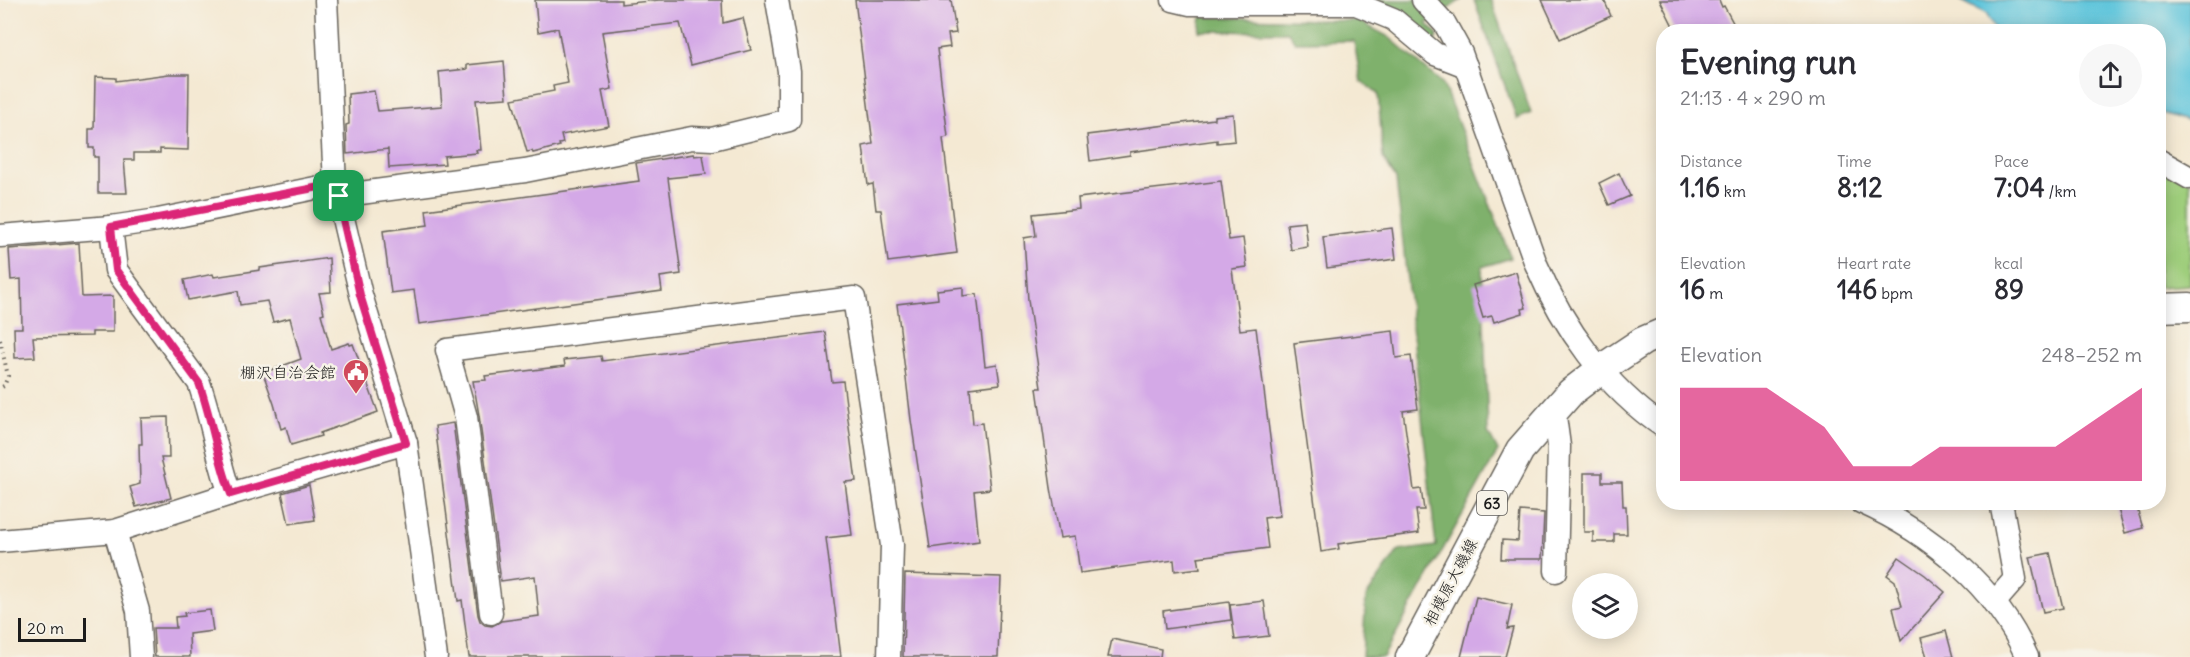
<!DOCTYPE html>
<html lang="en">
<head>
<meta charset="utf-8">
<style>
	body { margin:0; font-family:Delius,"Klee One",sans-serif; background:#f7f7f7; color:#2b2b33; height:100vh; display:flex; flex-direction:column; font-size:22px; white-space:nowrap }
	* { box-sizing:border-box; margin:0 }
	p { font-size:20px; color:#7c7c81 }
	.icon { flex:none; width:33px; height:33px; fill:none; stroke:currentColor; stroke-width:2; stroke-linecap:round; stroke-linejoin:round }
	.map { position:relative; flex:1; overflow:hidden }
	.drawer { position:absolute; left:1656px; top:24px; width:510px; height:486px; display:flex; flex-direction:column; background:#fff; border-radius:24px; box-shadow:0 3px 15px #0003 }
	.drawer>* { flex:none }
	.controls { position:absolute; left:1572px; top:573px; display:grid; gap:12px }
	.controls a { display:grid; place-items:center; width:66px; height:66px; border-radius:50%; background:#fff; box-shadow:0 3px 15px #0003; font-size:30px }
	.scale { position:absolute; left:18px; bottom:15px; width:68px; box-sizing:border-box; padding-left:6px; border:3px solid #1c1c1c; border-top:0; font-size:16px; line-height:21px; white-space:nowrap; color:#1c1c1c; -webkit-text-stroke:4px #f7f3e8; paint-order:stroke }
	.pin { position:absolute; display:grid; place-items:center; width:51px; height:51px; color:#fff; margin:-26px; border-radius:12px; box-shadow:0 3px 9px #0006 }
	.round { display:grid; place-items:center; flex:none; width:63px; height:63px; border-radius:32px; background:#f7f7f7 }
	.head { display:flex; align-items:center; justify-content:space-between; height:102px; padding:0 24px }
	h1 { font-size:33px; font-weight:700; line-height:45px }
	.stats { display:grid; grid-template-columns:repeat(3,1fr); gap:9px; height:102px; padding:6px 24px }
	.stats div { display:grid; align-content:center }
	.stats b { font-size:26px; font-weight:700 }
	.stats small { font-size:16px; font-weight:400 }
	.stats p { font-size:16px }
	.chart { height:168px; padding:12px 24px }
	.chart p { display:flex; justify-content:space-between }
	.chart svg { width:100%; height:108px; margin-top:6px; fill:#db2777; opacity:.7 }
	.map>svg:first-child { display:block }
	.green { fill:#9fce7c; stroke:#5e754c; stroke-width:1.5 }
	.forest { fill:#7fb16c; stroke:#4e6644; stroke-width:1.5 }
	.water { fill:#5ec5db; stroke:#3d707c; stroke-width:1.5 }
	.building { fill:#d4a9e7 }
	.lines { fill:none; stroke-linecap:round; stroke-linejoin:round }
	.minor-casing { stroke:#68645c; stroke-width:25 }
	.major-casing { stroke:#68645c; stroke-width:31 }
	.path { stroke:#68645c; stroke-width:4; stroke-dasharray:1.5 4.5; stroke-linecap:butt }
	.minor { stroke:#fff; stroke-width:22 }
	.major { stroke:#fff; stroke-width:28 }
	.route-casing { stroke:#fff; stroke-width:12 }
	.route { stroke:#db2777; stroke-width:8 }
	.labels { text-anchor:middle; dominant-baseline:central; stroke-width:5; stroke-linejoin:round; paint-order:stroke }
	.shield { fill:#f7f3e8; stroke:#5e5c59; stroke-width:1.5 }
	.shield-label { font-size:15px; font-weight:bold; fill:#1c1c1c }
	.poi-label { font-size:16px; fill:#1c1c1c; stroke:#f7f3e8; text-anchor:end }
	.street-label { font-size:16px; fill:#1c1c1c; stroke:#f7f3e8 }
</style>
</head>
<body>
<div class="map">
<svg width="2190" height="657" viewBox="0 0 2190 657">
	<rect width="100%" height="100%" fill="#f7f3e8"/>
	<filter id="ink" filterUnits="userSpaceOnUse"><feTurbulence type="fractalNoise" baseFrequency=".0167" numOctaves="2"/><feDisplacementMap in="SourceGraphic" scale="12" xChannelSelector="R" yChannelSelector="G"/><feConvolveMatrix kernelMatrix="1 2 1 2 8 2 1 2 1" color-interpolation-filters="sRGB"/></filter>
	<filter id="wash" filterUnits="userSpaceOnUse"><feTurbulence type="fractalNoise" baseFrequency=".008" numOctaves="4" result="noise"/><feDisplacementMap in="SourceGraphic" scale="24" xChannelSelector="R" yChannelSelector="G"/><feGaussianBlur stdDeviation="1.35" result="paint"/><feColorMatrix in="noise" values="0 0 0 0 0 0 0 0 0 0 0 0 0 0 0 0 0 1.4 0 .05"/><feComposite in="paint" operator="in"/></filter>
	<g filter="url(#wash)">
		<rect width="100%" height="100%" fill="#f4e9d3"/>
		<!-- green -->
		<polygon class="green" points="2159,165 2190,182 2190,285 2159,287"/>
		<!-- forest -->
		<g class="forest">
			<polygon points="1378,0 1461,0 1427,23 1438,36 1433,43 1405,13"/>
			<polygon points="1474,0 1491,0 1531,113 1517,119"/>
			<polygon points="1201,17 1359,21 1389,37 1443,84 1511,258 1482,267 1488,432 1498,451 1383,657 1362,657 1366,597 1398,551 1436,546 1396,179 1383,158 1378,93 1361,82 1354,41 1295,42 1288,32 1199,31"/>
		</g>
		<!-- water -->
		<polygon class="water" points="1960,0 2190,0 2190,122 2159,112 2158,32 1996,31 1987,14"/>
		<g id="blocks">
			<!-- building -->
			<g class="building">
				<polygon points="535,0 621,0 621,4 659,0 722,0 723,23 743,18 751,50 691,65 680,23 602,32 612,89 602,91 609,126 561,135 563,143 559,144 560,146 533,153 532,151 527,152 512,99 554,91 553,86 568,83 558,28 538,32"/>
				<polygon points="855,0 951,0 956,33 948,34 950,47 937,49 948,137 943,138 957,253 888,262 881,210 876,210 873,184 868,185 863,146 873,144"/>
				<polygon points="1542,0 1604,0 1611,16 1560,39"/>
				<polygon points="1660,0 1719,0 1722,7 1724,6 1738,32 1676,32"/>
				<polygon points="504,61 507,98 476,100 481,150 476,150 477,153 444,156 445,164 389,168 388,149 347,154 346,125 349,124 348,94 374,91 378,111 442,106 439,72 467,69 467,65"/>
				<polygon points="169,74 189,74 188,150 160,149 160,153 134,153 134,160 124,160 127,193 98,193 98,157 94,157 94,148 89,148 89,129 94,129 95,77 116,78 116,81"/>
				<polygon points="1233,114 1235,141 1217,143 1217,140 1130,152 1130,155 1090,161 1087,135 1214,119 1214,116"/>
				<polygon points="694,154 694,156 703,155 706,174 668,178 681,274 660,277 662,291 419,324 414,290 391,293 383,231 428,225 426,210 639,181 636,163"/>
				<polygon points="1619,173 1630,196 1609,205 1599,183"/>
				<polygon points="1221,181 1229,240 1243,238 1247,267 1232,269 1240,330 1256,328 1280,516 1264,518 1268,548 1198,557 1200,568 1175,571 1174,560 1080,573 1075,536 1060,538 1051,488 1037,388 1041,388 1028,300 1024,238 1036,236 1033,214 1079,209 1078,198"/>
				<polygon points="1305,222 1308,247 1291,250 1287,224"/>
				<polygon points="1392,228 1396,259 1327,268 1323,237"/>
				<polygon points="79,243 82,297 113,296 113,332 92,332 92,336 33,337 35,357 15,358 14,328 22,328 21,279 11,280 9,249"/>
				<polygon points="329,258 331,292 319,293 324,313 321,314 331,349 349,343 350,345 353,344 378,412 320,433 321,436 291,445 286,427 281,429 274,404 263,373 301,359 290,318 273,322 267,301 240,305 238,291 188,300 184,280 213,274 214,277 260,270 260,268"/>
				<polygon points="1516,272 1526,308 1522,309 1523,313 1494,322 1492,316 1483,318 1473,285"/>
				<polygon points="963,287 963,296 977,294 985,366 997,364 1000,384 970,388 973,424 982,423 990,489 974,491 979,541 930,548 911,420 897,304 938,299 937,290"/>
				<polygon points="1393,331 1396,358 1411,356 1418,409 1403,411 1414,490 1421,489 1424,510 1416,510 1419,533 1338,544 1339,549 1321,552 1294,343"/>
				<polygon points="825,332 832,382 843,381 856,481 845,482 852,535 826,538 841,657 469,657 462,600 458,601 435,426 453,423 478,615 480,621 485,625 492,626 501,621 539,616 535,576 501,581 479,415 473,381 486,380 485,376 565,366 564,360 601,356 602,361"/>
				<polygon points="168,417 169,458 161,458 171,498 136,507 130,487 140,484 139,444 142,444 141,418"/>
				<polygon points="1584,473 1602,473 1602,482 1622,482 1623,506 1626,506 1627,534 1614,534 1614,542 1593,542 1593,532 1584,532"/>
				<polygon points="309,485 315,520 289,524 282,493"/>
				<polygon points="2116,502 2135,502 2143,528 2125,533"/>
				<polygon points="1520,511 1544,513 1542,559 1501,559 1502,540 1518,541"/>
				<polygon points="2050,553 2063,608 2043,612 2030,557"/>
				<polygon points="1899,557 1925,575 1945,592 1901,641 1893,608 1902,606 1895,581 1887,575"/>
				<polygon points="905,574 1001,577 998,657 903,657"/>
				<polygon points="1476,597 1512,605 1507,629 1513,628 1505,657 1461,657"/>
				<polygon points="1264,601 1269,636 1235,640 1230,605"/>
				<polygon points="1229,602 1231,620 1165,629 1163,611"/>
				<polygon points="210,610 213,631 189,634 190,657 155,657 153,628 176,628 175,617 185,616 184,613"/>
				<polygon points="1946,631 1953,657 1927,657 1921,638"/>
				<polygon points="1112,639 1161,649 1160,657 1108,657"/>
			</g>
		</g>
	</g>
	<g filter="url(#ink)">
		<use href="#blocks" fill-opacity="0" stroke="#68645c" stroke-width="1.5"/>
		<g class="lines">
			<!-- minor casing -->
			<g class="minor-casing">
				<g id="minor">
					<polyline points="326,0 335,184 361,295 406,443 436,657"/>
					<polyline points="1173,0 1190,4 1356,4 1393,19 1435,54 1466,66"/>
					<path d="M1423,0L1445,24L1461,53L1536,264C1563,327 1606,388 1664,427"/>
					<polyline points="2158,160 2190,178"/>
					<polyline points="338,196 525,171 692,138 712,139 789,120 789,71 777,0"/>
					<path d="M111,227L116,270L199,383C212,420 217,457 230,494"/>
					<polyline points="0,236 111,227 158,220 335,184"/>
					<polyline points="1554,409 1559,446 1556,571"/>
					<path d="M1861,502C1930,533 1996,586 2027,657"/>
					<polyline points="115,531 138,611 141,657"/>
					<polyline points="0,541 115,531 230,494 406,443"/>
					<polyline points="1994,603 2015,579 2001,502"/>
					<polyline points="491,613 466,417 447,350 854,298 892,545 889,657"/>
				</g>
			</g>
			<!-- major casing -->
			<g class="major-casing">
				<g id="major">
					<polyline points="2158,308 2190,307"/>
					<polyline points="1410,657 1520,450 1571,392 1601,369 1643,341 1664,332"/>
				</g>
			</g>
			<!-- path -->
			<polyline class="path" points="0,340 8,376 4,386 0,388"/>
			<!-- minor -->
			<use href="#minor" class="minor"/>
			<!-- major -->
			<use href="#major" class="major"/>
		</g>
	</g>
	<g class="lines" filter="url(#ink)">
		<!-- route casing -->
		<g class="route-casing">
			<path id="route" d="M335,184L360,295L406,443L231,494C217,457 212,420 199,383L116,270L111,227Z"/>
		</g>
		<!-- route -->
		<use href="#route" class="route"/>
	</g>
	<!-- icons -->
	<defs>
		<g id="civic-pin" transform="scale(1.35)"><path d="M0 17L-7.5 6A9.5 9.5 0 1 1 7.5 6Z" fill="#d1495b" stroke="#f7f3e8"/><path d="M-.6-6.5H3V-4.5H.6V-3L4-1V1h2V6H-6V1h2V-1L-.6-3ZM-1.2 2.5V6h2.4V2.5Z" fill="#fff"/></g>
	</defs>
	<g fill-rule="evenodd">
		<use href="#civic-pin" x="356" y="372"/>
	</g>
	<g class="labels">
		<!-- shield labels -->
		<rect class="shield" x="1477" y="491" width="30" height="24" rx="4.5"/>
		<g class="shield-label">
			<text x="1492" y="503">63</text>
		</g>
		<!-- poi labels -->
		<g class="poi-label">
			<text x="336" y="372">棚沢自治会館</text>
		</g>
		<!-- street labels -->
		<g class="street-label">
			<text transform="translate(1450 582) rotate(-62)">相模原大磯線</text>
		</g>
	</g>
</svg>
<div class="controls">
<a><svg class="icon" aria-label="layers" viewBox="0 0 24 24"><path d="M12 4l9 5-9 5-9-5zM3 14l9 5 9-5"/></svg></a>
</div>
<div class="scale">20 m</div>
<div class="pin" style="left:339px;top:196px;background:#1e9e55"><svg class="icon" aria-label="arrive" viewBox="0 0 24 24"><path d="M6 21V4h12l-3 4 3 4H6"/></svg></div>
<section class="drawer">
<div class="head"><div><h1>Evening run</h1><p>21:13 · 4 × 290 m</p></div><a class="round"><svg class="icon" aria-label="share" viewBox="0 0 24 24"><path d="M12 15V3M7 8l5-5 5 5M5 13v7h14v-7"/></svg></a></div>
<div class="stats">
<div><p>Distance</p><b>1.16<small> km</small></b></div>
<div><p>Time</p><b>8:12</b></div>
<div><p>Pace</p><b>7:04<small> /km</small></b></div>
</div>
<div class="stats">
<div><p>Elevation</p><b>16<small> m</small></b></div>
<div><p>Heart rate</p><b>146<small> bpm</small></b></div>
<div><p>kcal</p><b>89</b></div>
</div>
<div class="chart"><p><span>Elevation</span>248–252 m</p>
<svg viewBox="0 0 160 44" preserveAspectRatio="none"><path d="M0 44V6L10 6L20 6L30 6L40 14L50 22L60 38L70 38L80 38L90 30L100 30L110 30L120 30L130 30L140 22L150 14L160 6V44z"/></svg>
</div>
</section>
</div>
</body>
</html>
